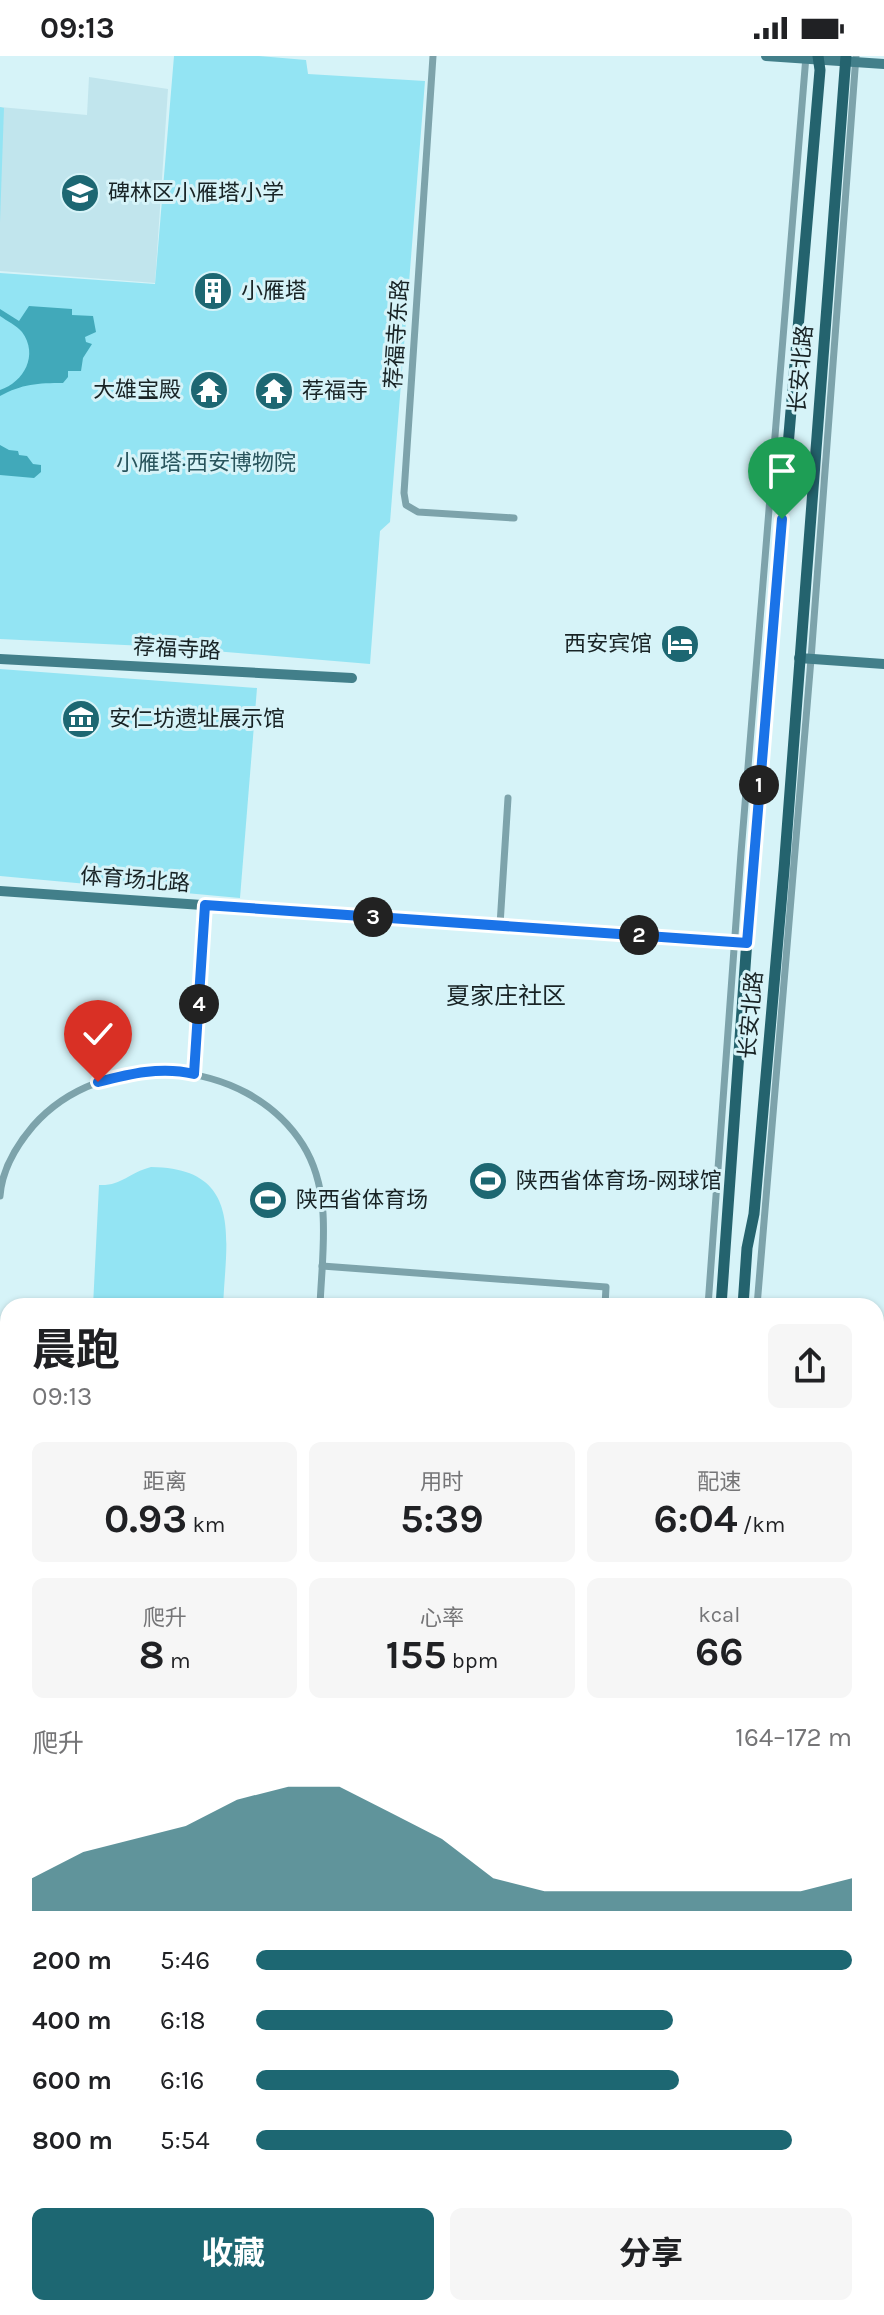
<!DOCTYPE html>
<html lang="zh">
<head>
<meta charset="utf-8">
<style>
	body { margin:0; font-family:Karla,"Noto Sans SC",sans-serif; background:#f6f6f6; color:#202124; height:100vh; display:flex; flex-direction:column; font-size:30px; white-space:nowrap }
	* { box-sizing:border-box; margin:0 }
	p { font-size:26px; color:#757577 }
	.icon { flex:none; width:44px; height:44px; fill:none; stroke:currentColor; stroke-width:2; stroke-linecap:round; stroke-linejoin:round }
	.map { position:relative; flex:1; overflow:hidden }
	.drawer { position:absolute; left:0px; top:1242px; width:884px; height:1018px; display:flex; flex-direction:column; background:#fff; border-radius:24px 24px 0 0; box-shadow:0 2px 6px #0004 }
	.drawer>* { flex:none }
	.pin { position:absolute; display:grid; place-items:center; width:68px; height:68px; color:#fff; margin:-82px -34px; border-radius:50% 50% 50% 0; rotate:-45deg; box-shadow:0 0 8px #0007 }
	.pin .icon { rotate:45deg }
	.km { position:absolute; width:40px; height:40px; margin:-20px; border-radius:50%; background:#222; color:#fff; font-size:22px; line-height:40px; text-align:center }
	.round { display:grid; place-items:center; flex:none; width:84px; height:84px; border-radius:12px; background:#f6f6f6 }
	.summary { display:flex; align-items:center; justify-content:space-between; height:136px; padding:0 32px }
	h1 { font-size:44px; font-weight:700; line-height:60px }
	.figures { display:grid; grid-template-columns:repeat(3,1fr); gap:12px; height:136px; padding:8px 32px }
	.figures div { display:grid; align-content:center; border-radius:12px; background:#f6f6f6; text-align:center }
	.figures b { font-size:40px; font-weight:700 }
	.figures small { font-size:22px; font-weight:400 }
	.figures p { font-size:22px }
	.chart { height:224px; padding:16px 32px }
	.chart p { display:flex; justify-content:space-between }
	.chart svg { width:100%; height:144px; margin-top:8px; fill:#1d6772; opacity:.7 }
	.button { display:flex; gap:16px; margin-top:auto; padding:16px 32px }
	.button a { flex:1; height:92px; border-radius:12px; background:#1d6772; color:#fff; font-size:32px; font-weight:700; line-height:92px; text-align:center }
	.button a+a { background:#f6f6f6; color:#202124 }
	ul { padding:0 32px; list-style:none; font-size:26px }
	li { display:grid; grid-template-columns:128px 96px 1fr; align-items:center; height:60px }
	li i { height:20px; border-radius:10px; background:#1d6772 }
	.status { display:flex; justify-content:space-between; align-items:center; height:56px; padding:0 40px; background:#fff; direction:ltr }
	.status svg { height:22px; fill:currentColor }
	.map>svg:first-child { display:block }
	.built { fill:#c1e5ed }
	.green { fill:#93e4f3 }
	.water { fill:#41a9ba }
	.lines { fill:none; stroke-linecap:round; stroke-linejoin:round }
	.street { stroke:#7da3ab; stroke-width:7 }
	.secondary { stroke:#427f8a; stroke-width:10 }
	.primary { stroke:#24636e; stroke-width:11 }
	.highway { stroke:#124b54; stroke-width:12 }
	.route-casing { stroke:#fff; stroke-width:16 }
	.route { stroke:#1a73e8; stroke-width:10 }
	.labels { text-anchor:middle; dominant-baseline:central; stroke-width:6; stroke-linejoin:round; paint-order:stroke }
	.poi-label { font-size:22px; fill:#182325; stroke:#d6f3f8; text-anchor:start }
	.street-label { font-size:22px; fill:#182325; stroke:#d6f3f8 }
	.park-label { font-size:22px; fill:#28545c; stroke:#d6f3f8 }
	.neighbourhood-label { font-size:24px; fill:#182325; stroke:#d6f3f8 }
</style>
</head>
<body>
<div class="status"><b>09:13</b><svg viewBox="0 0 49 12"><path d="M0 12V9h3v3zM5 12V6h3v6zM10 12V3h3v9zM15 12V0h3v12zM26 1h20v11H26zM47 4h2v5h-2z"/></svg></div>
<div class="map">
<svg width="884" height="2259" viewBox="0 0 884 2259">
	<rect width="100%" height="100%" fill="#d6f3f8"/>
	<!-- built -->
	<g class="built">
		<polygon points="89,21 168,33 155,227 0,215 0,51 87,59"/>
		<polygon points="0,1642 8,1642 8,1824 0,1823"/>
		<polygon points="876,1767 883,1768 876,1883"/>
		<polygon points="4,1871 8,1872 8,1917 0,1916"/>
	</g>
	<!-- green -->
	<g class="green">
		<polygon points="174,0 259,0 306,4 308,18 425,25 390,466 380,475 370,608 166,591 0,583 0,217 155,228"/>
		<polygon points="0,51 4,52 0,166"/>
		<polygon points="0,613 257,632 240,842 0,820"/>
		<path d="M151,1111C244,1112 226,1183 223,1250H93L99,1129C122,1130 128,1117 151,1111Z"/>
		<polygon points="876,1560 884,1560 884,1596 876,1595"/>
		<polygon points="876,1653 884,1657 884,1684 876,1687"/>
	</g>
	<!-- water -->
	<g class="water">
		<path d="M29,250L72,253V259L93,260L96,276L85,281L86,286L92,288L83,302L81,315H68V321L63,327C38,327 22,328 0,340V334C24,326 39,299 22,276C16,269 7,265 0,260V253L19,265Z"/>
		<polygon points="0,389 9,394 18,395 19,399 27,400 33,408 41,409 41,416 34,422 0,419"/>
	</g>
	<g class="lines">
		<!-- street -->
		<g class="street">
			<polyline points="433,0 404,437 406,449 418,456 514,462"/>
			<polyline points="500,869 508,742"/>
			<polyline points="194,1018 205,849"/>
			<path d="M0,1140C2,1113 16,1090 33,1070C102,991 246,999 303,1089C333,1137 322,1197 320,1250"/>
			<polyline points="322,1210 606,1231 605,1250"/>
			<polyline points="708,1250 741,797 806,0"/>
			<polyline points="757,1250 811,603 856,0"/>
			<polyline points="0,1346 8,1364"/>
			<polyline points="0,1466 8,1467"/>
		</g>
		<!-- secondary -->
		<g class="secondary">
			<polyline points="766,0 884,8"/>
			<polyline points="799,602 884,608"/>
			<polyline points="0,603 352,622"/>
			<polyline points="0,835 747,887"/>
			<polyline points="0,1628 8,1629"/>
			<polyline points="876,1649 884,1650"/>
			<polyline points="0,2259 2,2259"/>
		</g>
		<!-- primary -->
		<g class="primary">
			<polyline points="721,1250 752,813 820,14 818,0"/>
			<polyline points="743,1250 747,1192 754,1158 784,814 846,0"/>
			<polyline points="632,2259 633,2252"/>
			<polyline points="670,2259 670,2252"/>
		</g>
		<!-- highway -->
		<g class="highway">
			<polyline points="876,1546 884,1546"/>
			<polyline points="0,1550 8,1551"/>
			<polyline points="0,1563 8,1563"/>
			<polyline points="0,1575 8,1575"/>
			<polyline points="0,1589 8,1589"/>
			<polyline points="876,1612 884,1608"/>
			<polyline points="876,1633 884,1634"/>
			<polyline points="876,1698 884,1698"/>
		</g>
	</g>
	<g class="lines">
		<!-- route casing -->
		<g class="route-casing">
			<path id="route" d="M98,1026C129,1018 161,1010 194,1018L205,849L747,887L782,463"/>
		</g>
		<!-- route -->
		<use href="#route" class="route"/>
	</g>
	<!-- icons -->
	<defs>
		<g id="school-disc" transform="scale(2)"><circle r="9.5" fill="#1d6772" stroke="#d6f3f8"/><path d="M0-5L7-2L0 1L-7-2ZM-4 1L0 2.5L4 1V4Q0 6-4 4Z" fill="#fff"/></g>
		<g id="building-disc" transform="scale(2)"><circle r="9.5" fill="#1d6772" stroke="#d6f3f8"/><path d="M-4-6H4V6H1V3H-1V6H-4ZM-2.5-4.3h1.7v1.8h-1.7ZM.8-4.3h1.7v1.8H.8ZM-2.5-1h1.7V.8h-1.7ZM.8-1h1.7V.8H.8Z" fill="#fff"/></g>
		<g id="temple-disc" transform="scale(2)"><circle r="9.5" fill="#1d6772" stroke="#d6f3f8"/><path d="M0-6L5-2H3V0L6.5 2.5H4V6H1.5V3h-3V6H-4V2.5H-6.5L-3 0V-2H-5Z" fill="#fff"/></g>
		<g id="hotel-disc" transform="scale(2)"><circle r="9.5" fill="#1d6772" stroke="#d6f3f8"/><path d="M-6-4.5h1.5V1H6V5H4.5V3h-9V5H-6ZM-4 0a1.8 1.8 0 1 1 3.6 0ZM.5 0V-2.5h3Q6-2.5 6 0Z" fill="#fff"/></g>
		<g id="museum-disc" transform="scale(2)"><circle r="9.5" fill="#1d6772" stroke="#d6f3f8"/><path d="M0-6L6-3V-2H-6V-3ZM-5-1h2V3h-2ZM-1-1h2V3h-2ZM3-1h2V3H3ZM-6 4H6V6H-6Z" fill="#fff"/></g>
		<g id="stadium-disc" transform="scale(2)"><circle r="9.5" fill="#1d6772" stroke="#d6f3f8"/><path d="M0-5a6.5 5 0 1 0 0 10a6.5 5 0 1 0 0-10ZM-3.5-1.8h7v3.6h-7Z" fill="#fff"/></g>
	</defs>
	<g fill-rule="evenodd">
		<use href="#school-disc" x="80" y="137"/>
		<use href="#building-disc" x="213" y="235"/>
		<use href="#temple-disc" x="209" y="334"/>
		<use href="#temple-disc" x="274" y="335"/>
		<use href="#hotel-disc" x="680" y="588"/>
		<use href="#museum-disc" x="81" y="663"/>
		<use href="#stadium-disc" x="488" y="1125"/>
		<use href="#stadium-disc" x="268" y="1144"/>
	</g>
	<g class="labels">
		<!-- poi labels -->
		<g class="poi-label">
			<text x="108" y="137">碑林区小雁塔小学</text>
			<text x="241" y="235">小雁塔</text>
			<text x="181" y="334" text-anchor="end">大雄宝殿</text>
			<text x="302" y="335">荐福寺</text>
			<text x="652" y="588" text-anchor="end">西安宾馆</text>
			<text x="109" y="663">安仁坊遗址展示馆</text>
			<text x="516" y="1125">陕西省体育场-网球馆</text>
			<text x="296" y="1144">陕西省体育场</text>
		</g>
		<!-- street labels -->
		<g class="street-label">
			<text transform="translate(397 278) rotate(-86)">荐福寺东路</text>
			<text transform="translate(801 313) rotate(-85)">长安北路</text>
			<text transform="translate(177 593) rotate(3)">荐福寺路</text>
			<text transform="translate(135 824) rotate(4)">体育场北路</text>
			<text transform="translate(751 959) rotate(-85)">长安北路</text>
		</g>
		<!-- park labels -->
		<g class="park-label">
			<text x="206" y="407">小雁塔·西安博物院</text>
		</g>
		<!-- neighbourhood labels -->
		<g class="neighbourhood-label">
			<text x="506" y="940">夏家庄社区</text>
		</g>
	</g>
</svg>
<div class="pin" style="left:782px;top:463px;background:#1e9e55"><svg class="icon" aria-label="arrive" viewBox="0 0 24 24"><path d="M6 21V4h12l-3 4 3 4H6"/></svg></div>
<div class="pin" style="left:98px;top:1026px;background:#d93025"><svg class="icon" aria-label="check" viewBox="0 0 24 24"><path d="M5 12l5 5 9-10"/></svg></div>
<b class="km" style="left:759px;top:729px">1</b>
<b class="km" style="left:639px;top:879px">2</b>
<b class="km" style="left:373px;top:861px">3</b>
<b class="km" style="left:199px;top:948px">4</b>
<section class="drawer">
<div class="summary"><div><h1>晨跑</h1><p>09:13</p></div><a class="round"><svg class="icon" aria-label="share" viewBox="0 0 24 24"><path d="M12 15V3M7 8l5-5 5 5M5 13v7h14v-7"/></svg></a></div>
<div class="figures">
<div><p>距离</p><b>0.93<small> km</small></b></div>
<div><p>用时</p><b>5:39</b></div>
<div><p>配速</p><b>6:04<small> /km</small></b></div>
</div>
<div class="figures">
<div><p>爬升</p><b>8<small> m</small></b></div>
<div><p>心率</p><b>155<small> bpm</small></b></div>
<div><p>kcal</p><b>66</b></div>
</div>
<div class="chart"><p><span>爬升</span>164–172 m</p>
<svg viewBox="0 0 160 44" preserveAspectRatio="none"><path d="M0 44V34L10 26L20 22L30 18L40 10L50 6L60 6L70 14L80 22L90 34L100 38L110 38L120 38L130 38L140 38L150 38L160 34V44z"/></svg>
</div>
<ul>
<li><b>200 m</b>5:46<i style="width:100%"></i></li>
<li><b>400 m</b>6:18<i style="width:70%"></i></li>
<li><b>600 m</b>6:16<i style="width:71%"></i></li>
<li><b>800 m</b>5:54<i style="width:90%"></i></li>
</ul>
<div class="button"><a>收藏</a><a>分享</a></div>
</section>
</div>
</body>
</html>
